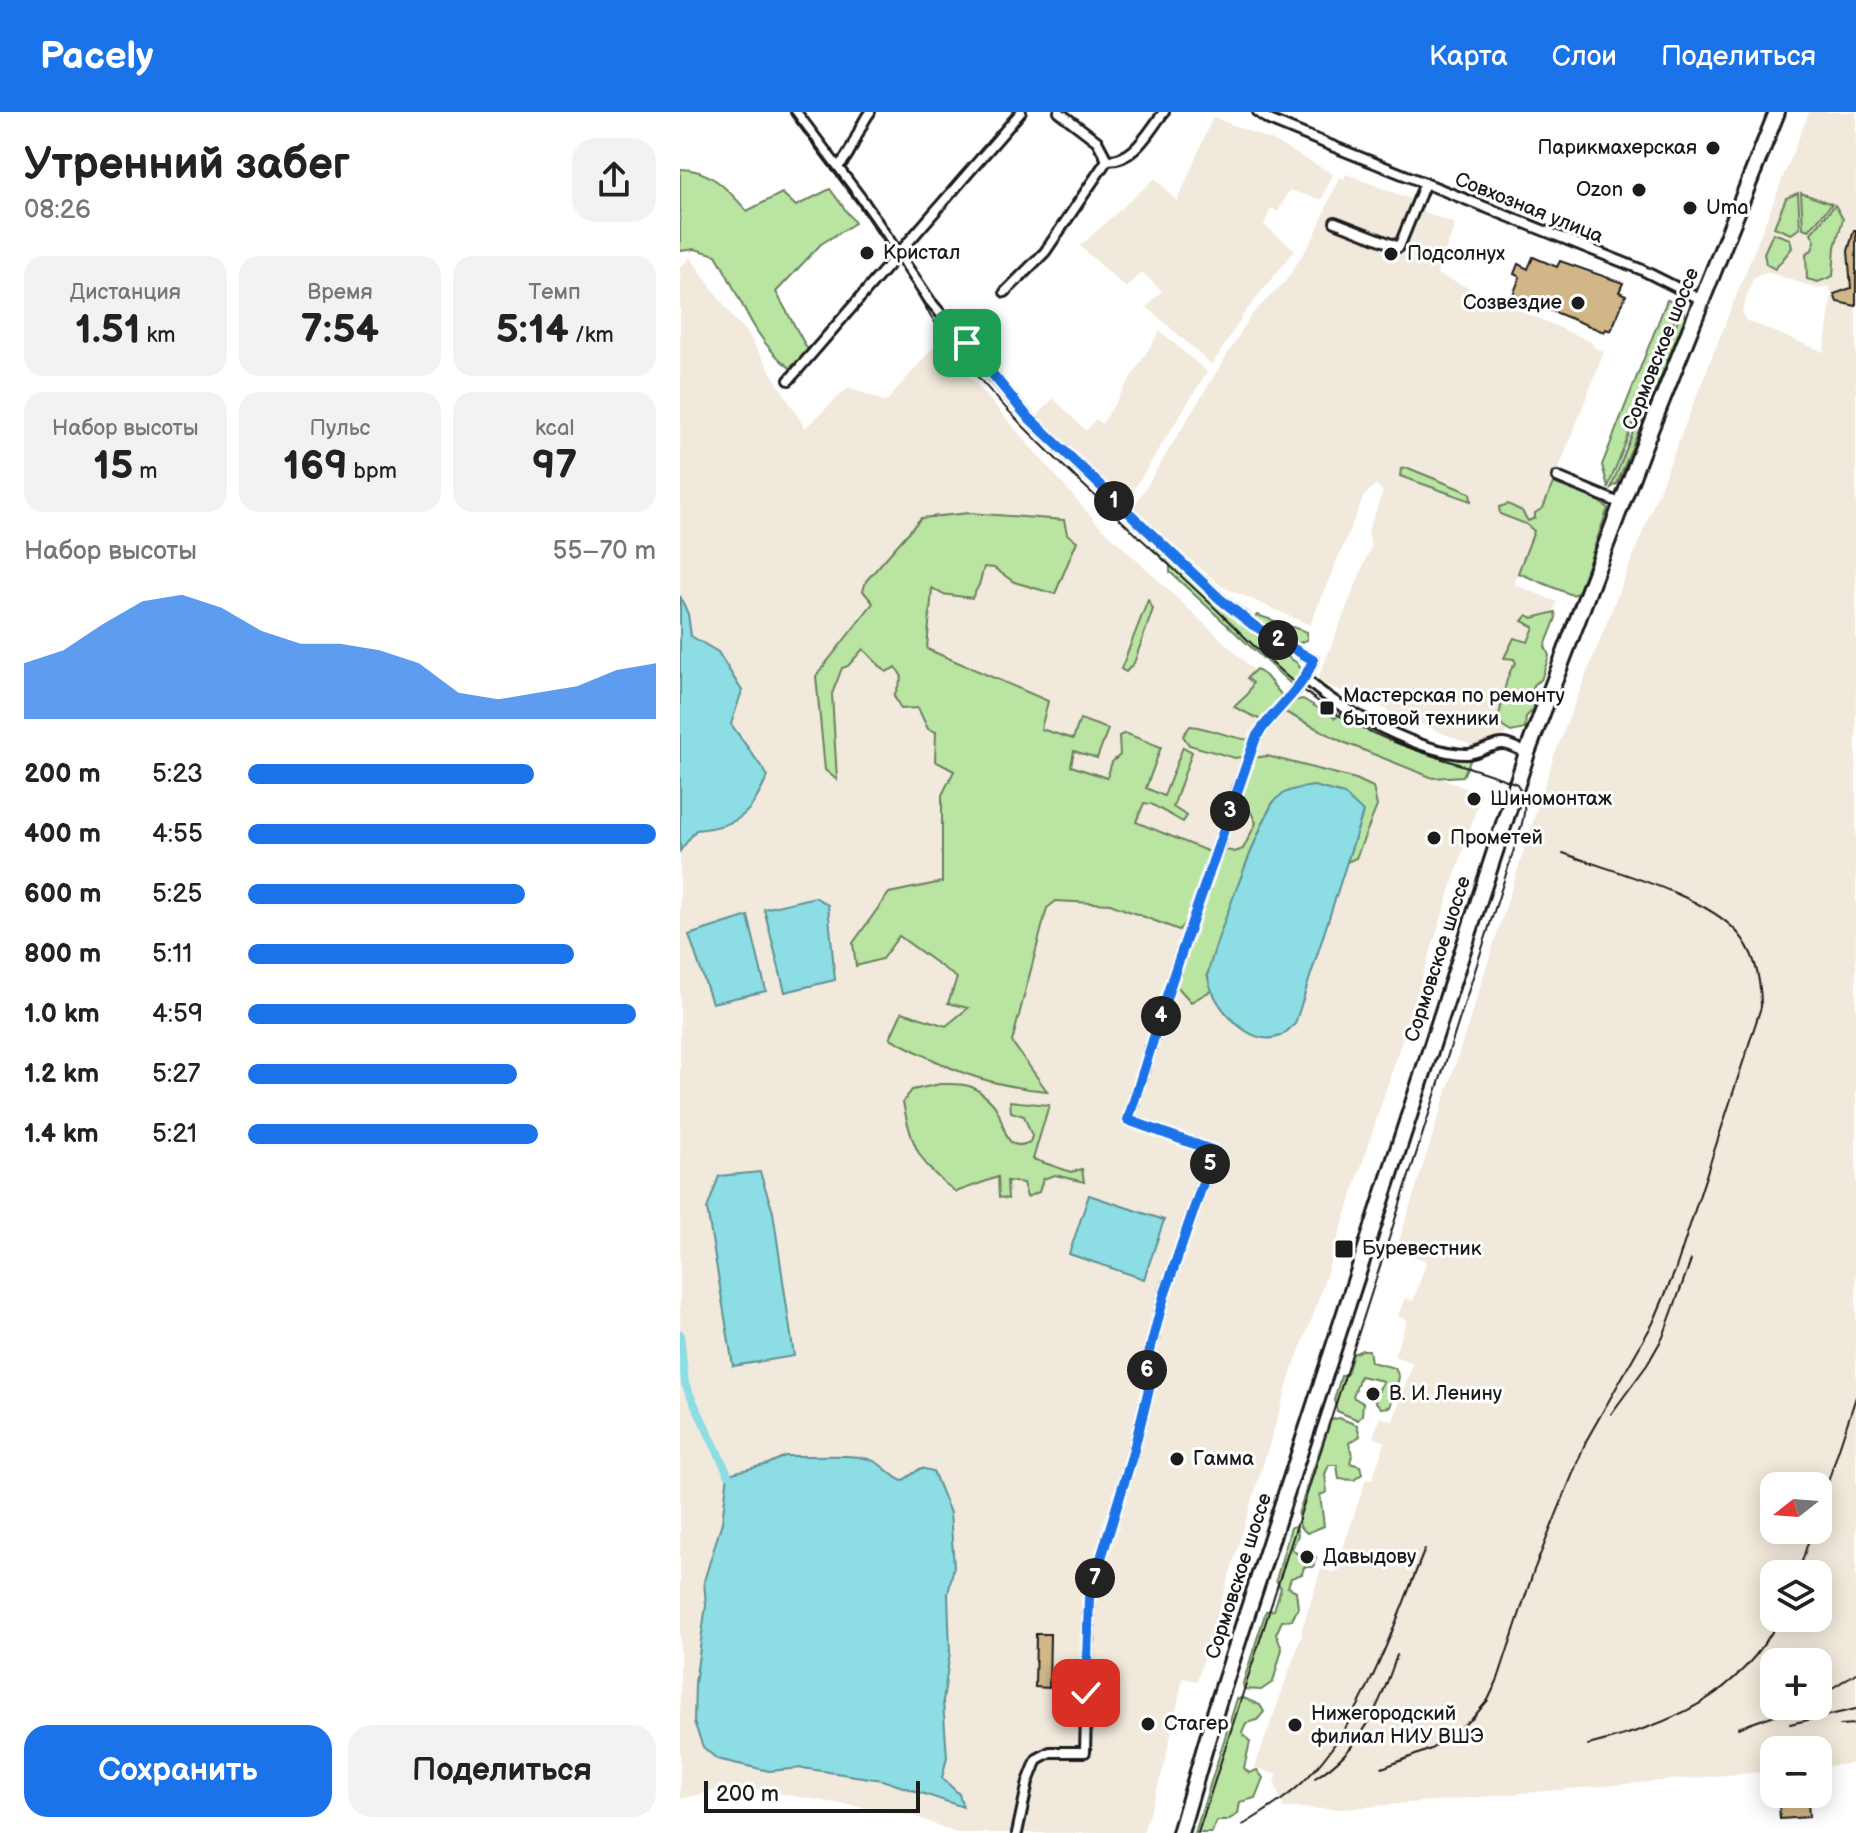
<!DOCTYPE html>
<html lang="ru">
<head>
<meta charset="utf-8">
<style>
	body { margin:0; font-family:"Balsamiq Sans",sans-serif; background:#f2f2f2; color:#222; height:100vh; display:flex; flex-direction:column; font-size:30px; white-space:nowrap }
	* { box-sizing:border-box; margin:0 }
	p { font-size:26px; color:#767676 }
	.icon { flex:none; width:44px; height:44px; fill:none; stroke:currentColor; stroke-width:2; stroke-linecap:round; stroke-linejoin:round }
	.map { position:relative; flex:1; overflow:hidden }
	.drawer { display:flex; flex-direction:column; background:#fff; width:680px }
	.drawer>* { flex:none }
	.needle { width:52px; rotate:253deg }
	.fabs { position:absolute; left:1080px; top:1360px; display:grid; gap:16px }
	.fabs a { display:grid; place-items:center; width:72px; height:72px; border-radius:16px; background:#fff; box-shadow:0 4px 20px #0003; font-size:40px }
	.scale { position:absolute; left:24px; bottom:20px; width:216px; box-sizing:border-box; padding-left:8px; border:4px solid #1c1c1c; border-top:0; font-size:22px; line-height:28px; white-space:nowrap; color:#1c1c1c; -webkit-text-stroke:6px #fff; paint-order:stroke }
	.pin { position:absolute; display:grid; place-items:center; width:68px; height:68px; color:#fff; margin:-34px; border-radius:16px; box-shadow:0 4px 12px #0006 }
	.km { position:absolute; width:40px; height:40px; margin:-20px; border-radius:50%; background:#222; color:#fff; font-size:22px; line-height:40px; text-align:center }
	.round { display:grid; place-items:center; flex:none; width:84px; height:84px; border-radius:24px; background:#f2f2f2 }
	.summary { display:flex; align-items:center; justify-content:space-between; height:136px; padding:0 24px }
	h1 { font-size:44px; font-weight:700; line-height:60px }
	.stats { display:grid; grid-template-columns:repeat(3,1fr); gap:12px; height:136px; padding:8px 24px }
	.stats div { display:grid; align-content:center; border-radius:20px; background:#f2f2f2; text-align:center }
	.stats b { font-size:40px; font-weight:700 }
	.stats small { font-size:22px; font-weight:400 }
	.stats p { font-size:22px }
	.chart { height:224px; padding:16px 24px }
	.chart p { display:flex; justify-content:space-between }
	.chart svg { width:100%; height:144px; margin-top:8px; fill:#1a73e8; opacity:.7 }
	.cta { display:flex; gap:16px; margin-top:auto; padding:16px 24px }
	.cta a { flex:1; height:92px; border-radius:24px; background:#1a73e8; color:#fff; font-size:32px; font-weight:700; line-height:92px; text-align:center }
	.cta a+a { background:#f2f2f2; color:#222 }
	ul { padding:0 24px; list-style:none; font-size:26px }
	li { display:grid; grid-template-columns:128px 96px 1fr; align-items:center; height:60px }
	li i { height:20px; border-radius:10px; background:#1a73e8 }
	header { display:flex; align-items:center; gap:48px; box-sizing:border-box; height:112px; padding:0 40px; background:#1a73e8; color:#fff }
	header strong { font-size:38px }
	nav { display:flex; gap:44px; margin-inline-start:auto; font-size:28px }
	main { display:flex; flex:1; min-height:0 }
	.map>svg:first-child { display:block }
	.built { fill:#f1e9db; fill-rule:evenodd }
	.green { fill:#b9e4a1; stroke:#6a805e; stroke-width:2 }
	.water { fill:#8cdde4; stroke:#5f9094; stroke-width:2 }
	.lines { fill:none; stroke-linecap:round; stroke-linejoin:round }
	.canal { stroke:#8cdde4; stroke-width:8 }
	.building { fill:#d1b787; stroke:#1c1c1c; stroke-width:2 }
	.street-casing { stroke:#1c1c1c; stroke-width:14 }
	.primary-casing { stroke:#1c1c1c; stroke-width:20 }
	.street { stroke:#fff; stroke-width:8 }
	.primary { stroke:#fff; stroke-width:14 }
	.tram { stroke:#1c1c1c; stroke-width:2 }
	.rail { stroke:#1c1c1c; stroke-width:2 }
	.route-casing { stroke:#fff; stroke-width:16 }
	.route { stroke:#1a73e8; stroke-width:10 }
	.poi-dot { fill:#1c1c1c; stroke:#fff; stroke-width:3 }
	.labels { text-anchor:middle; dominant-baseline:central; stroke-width:6; stroke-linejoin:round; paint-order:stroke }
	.poi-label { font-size:20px; fill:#1c1c1c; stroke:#fff; text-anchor:start }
	.street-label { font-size:20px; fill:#1c1c1c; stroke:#fff }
</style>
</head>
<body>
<header>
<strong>Pacely</strong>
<nav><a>Карта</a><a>Слои</a><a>Поделиться</a></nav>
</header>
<main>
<section class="drawer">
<div class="summary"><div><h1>Утренний забег</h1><p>08:26</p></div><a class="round"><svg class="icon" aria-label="share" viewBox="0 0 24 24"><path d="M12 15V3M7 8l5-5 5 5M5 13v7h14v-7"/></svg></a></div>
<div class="stats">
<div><p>Дистанция</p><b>1.51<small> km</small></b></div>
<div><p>Время</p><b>7:54</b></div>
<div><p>Темп</p><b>5:14<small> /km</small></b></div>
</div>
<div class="stats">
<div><p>Набор высоты</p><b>15<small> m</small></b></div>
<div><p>Пульс</p><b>169<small> bpm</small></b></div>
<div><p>kcal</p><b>97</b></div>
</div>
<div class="chart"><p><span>Набор высоты</span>55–70 m</p>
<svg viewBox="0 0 160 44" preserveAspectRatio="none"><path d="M0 44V27L10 23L20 15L30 8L40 6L50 10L60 17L70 21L80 21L90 23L100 27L110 36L120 38L130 36L140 34L150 29L160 27V44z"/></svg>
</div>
<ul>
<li><b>200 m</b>5:23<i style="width:70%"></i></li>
<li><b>400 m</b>4:55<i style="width:100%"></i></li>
<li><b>600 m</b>5:25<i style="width:68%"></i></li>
<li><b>800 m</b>5:11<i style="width:80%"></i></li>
<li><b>1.0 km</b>4:59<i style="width:95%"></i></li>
<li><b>1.2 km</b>5:27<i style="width:66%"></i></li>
<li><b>1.4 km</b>5:21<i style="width:71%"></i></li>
</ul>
<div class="cta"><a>Сохранить</a><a>Поделиться</a></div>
</section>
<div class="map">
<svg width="1176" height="1721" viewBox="0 0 1176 1721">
	<rect width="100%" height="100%" fill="#fff"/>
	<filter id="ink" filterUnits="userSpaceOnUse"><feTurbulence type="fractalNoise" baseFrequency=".0125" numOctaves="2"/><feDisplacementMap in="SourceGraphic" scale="16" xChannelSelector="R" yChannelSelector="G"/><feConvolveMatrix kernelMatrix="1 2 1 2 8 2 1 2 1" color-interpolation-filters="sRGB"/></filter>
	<g filter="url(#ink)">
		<!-- built -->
		<g class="built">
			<path d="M1129,0H1176V1651L1138,1655V1638H1094V1659L661,1697L603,1696L594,1669L598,1663L575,1655L622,1523V1517L641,1457L655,1461L686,1367L692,1368L705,1330L693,1325L700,1305L713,1309L733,1251L714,1244L727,1208L718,1204L725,1186L733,1189L747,1149L716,1138L874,644ZM1088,160L1138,177L1149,174L1152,182L1144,240L1065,208L1062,199L1073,167L1079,162ZM1094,1374H1138V1418H1094ZM1094,1462H1138V1506H1094ZM1094,1550H1138V1594H1094Z"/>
			<polygon points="533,5 593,29 653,62 641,88 609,78 598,100 591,96 584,113 615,138 566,199 532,253 467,195 482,179 462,160 446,176 400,134 475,66 497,90"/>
			<polygon points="666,62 733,88 732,95 775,112 757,162 910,229 915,236 924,240 834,472 877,490 824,626 794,634 637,569 691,435 688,419 703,380 696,372 684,384 630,513 541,474 502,440 498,443 452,398 572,202 605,170 634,125 659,65 664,67"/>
			<polygon points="10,145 54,207 66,219 125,316 169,275 206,290 259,229 416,410 630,611 801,683 634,1201 612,1258 517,1569 503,1566 484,1655 463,1721 276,1721 234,1704 54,1674 0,1687 0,156"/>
			<polygon points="480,219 527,260 446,390 357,305 373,286 406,319 416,307 422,312"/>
		</g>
		<!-- green -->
		<g class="green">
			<path d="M0,57C31,57 48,78 67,99L102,81L116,94L150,77L175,111L141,132L96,180L128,238L110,256C73,228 60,183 36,143L15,137L0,139Z"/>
			<polygon points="1118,81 1120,116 1111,122 1094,115 1106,86"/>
			<polygon points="1121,81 1152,92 1129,118 1123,116"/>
			<polygon points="1155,93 1163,107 1155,135 1153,164 1138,170 1127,167 1126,141 1132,138 1135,129 1131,121"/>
			<polygon points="1093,121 1110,127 1112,136 1095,157 1086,152 1084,141"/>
			<polygon points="987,188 1001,192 928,375 922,353"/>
			<polygon points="1003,195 1005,206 937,372 931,376"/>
			<polygon points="728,356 790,381 791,389 720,364 721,357"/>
			<polygon points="873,371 899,381 903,379 928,396 898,481 892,483 838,461 854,419 846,412 820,402 819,395 828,392 842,399 848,409 855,406 855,401 863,396"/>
			<path d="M289,401L384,408L387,422L397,429L375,482L334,470L314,456L304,455L299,473L292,486L262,482L252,476L247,537L368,589L361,617L393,627L400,607L428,617L417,646L394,639L391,654L427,666L432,650L440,643L439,624L445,621L481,635L466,676L484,684L503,635L512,640L493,695L507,704L503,710L471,692L464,691L456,710L532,741L510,805L499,818L430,792L376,789L367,796L332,930L367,979C301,973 267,956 210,926L222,900L266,914L288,896L268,891L277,866L219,824L202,847L176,854L173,831L209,781L262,770V683L274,659L255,649L256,620L248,617L238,596L221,597L214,584L222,565L216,555L206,560L183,537L168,554L162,556L152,582L157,668L145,658L136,564L193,491L183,479L186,469L241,406Z"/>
			<polygon points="476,435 565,515 617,551 623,560 622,567 613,574 490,460 490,453 474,438"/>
			<polygon points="468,488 473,497 454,551 446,560 441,557"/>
			<path d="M875,500L876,506L865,534L869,544L861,568L855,571L851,582L855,590L853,598L846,605L845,617L831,620L823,615L818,607C823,591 825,560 836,551L834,547L824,546L834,526L848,530L854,515L842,509L847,503L853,506Z"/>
			<polygon points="577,503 627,520 627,528 616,532 573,507"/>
			<polygon points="576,557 586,564 604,586 583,609 554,595 567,583 573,571 567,566"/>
			<polygon points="623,587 655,606 664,600 766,642 791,647 783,664 753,666 663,630 605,600 612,589"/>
			<path d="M510,614C532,616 548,626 571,628L566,644L555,646L509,633L503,624Z"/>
			<polygon points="587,644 676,667 693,675 697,694 676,746 667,750 683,700 527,862 532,878 511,890 495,872 541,737 555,740 563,737 576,711 562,681 573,646"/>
			<path d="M260,972C270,972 283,971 292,975C300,979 312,989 316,996C326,1012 323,1043 350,1030L352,1024L344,1004L331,1000L330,989L369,993L353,1047L391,1060L402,1057L404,1070L375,1063L363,1067L359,1080L347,1085L343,1071L327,1069L328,1087L319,1085L318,1065L276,1080C240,1054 231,1033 223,990L232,978Z"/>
			<polygon points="682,1238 689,1238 691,1250 715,1256 719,1265 710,1295 701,1296 694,1288 703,1269 680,1264 673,1285 683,1291 682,1303 678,1308 657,1299 654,1288 661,1264 667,1262 673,1242"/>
			<polygon points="659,1306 677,1313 680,1324 669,1331 672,1343 670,1351 680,1354 682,1362 674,1368 659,1367 657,1353 649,1353 645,1362 647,1380 640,1383 644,1414 627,1421 620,1415 618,1402 650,1308"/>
			<polygon points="616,1414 618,1423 612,1437 616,1441 629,1440 636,1445 633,1455 624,1455 622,1462 611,1466 608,1475 616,1479 618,1496 612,1508 602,1509 596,1522 602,1537 593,1570 581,1578 564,1577 563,1571 586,1499 594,1498 601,1476 596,1468 611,1415"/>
			<polygon points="563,1586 580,1593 584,1600 577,1608 566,1611 562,1620 570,1630 564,1656 569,1661 577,1658 583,1666 575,1686 560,1690 558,1702 546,1709 537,1709 531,1721 515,1721 557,1587"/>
		</g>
		<!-- water -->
		<g class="water">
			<path d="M0,484L8,502L11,524L38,540L62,579L51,612L88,664C70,702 61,714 16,718L0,739Z"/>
			<path d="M634,674L664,682L683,700L615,912C610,916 605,922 600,924C570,938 531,891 528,865C526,852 585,698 595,688C606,677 620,676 634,674Z"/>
			<polygon points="135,785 148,793 155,868 105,880 84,797"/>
			<polygon points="68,804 86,879 32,891 9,823"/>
			<polygon points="80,1060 93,1100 114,1244 53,1254 27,1097 39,1064"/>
			<polygon points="409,1083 484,1108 464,1167 389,1142"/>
			<path d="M105,1344C127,1345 179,1340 196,1350C206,1356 211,1364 222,1369L241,1356L253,1359L270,1401L274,1454L268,1482L270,1540L263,1589L267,1645L262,1666L279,1682L283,1695L202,1668L122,1656L89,1659L37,1647L23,1635L14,1610L15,1571L26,1493L24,1469L42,1410L48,1362L88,1352Z"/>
		</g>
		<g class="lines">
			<!-- canal -->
			<polyline class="canal" points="0,1222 5,1272 48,1362"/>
		</g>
		<!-- building -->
		<g class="building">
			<polygon points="1174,118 1176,118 1176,194 1157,190 1154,182 1171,176 1168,139"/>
			<polygon points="853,145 877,155 880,149 943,171 939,180 946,183 931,219 926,217 924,220 833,183 840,165 834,162 838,152 848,157"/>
			<polygon points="356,1522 370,1522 369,1576 355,1575"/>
			<polygon points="1128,1690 1129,1705 1100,1707 1099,1692"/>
		</g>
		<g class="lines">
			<!-- street casing -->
			<g class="street-casing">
				<g id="street">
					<path d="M116,0L183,89L250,189L346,303L540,487L573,513L633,548C622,579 594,598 576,625L492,868L448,1008L534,1039L484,1184L467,1250L469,1277L453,1341L409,1486L405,1640H370L357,1647L348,1670L337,1721"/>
					<polyline points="379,0 417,29 427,48"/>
					<polyline points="578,0 589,8 662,38 960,157 1022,188"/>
					<path d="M427,48C455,49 468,20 484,0"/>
					<path d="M157,55C173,43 177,16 190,0"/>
					<polyline points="655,110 719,135 745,71"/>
					<polyline points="325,180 365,140 427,48"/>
					<polyline points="109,268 341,0"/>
					<polyline points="877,365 942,392"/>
					<path d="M626,567C656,597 745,643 788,642C800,641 813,631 824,632C831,633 840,638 847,641"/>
				</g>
			</g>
			<!-- primary casing -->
			<g class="primary-casing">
				<polyline id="primary" points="500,1721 538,1591 847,641 962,338 1097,0"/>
			</g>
			<!-- street -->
			<use href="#street" class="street"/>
			<!-- primary -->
			<use href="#primary" class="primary"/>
			<!-- tram -->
			<path class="tram" d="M111,0C143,44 178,86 208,132C228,164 245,199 268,229C340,321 432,398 516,478C564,522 610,576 667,608C720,638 780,650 837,672C850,692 843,710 836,731L518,1721"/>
			<!-- rail -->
			<g class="rail">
				<polyline points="931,1302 967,1253 983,1225 1011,1148"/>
				<polyline points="1138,1400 1176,1285"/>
				<polyline points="1118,1462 1132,1418"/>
				<polyline points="1138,1585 1176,1561"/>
				<polyline points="1110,1612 1176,1597"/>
				<polyline points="1160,1613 1176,1612"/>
				<polyline points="1058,1616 1120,1594"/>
				<path d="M908,1633C991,1612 1058,1586 1100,1506"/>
				<path d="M702,1656L751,1637L792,1607L808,1588L818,1567L854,1458L906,1329L973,1211L995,1159L1081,895C1081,868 1076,841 1057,820C1023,782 931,759 883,741"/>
				<path d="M635,1666C682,1637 700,1593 717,1543"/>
				<path d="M563,1713C585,1699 609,1685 627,1666C684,1608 714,1512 745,1437"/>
			</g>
		</g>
	</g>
	<g class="lines" filter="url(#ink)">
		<!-- route casing -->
		<g class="route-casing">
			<path id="route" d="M287,231L346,303L540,487L573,513L633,548C622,579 594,597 576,625L492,868L448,1008L534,1039L484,1184L467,1250L469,1277L453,1341L409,1486L406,1581"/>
		</g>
		<!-- route -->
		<use href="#route" class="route"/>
	</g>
	<!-- markers -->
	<g class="poi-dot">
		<circle cx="1033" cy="36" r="8"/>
		<circle cx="959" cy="78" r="8"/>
		<circle cx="1010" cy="96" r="8"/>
		<circle cx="187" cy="141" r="8"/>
		<circle cx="711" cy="142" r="8"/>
		<circle cx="898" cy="191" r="8"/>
		<rect x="639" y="588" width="16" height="16" rx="4"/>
		<circle cx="794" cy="687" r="8"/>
		<circle cx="754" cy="726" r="8"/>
		<rect x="654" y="1127" width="20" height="20" rx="4"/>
		<circle cx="693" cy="1282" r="8"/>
		<circle cx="497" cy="1347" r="8"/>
		<circle cx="627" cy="1445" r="8"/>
		<circle cx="468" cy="1612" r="8"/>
		<circle cx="615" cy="1613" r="8"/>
	</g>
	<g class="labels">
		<!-- poi labels -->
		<g class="poi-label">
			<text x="1017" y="36" text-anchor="end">Парикмахерская</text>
			<text x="943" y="78" text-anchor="end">Ozon</text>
			<text x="1026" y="96">Uma</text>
			<text x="203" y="141">Кристал</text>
			<text x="727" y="142">Подсолнух</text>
			<text x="882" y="191" text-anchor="end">Созвездие</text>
			<text x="663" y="584">Мастерская по ремонту<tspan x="663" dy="23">бытовой техники</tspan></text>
			<text x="810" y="687">Шиномонтаж</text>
			<text x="770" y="726">Прометей</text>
			<text x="682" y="1137">Буревестник</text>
			<text x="709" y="1282">В. И. Ленину</text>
			<text x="513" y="1347">Гамма</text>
			<text x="643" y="1445">Давыдову</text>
			<text x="631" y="1602">Нижегородский<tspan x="631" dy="23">филиал НИУ ВШЭ</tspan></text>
			<text x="484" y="1612">Стагер</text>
		</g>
		<!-- street labels -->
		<g class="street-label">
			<text transform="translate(849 96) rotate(22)">Совхозная улица</text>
			<text transform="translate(981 237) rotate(-68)">Сормовское шоссе</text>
			<text transform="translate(758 847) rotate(-72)">Сормовское шоссе</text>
			<text transform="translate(559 1464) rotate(-72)">Сормовское шоссе</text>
		</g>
	</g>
</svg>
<div class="fabs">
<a><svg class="needle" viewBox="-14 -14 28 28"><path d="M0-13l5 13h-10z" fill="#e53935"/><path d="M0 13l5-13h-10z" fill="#767676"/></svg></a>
<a><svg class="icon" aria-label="layers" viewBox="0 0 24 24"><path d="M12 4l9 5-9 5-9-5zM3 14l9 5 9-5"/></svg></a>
<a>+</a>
<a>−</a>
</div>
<div class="scale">200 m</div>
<div class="pin" style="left:287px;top:231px;background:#1e9e55"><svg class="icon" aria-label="arrive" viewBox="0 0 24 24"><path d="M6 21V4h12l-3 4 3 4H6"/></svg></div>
<div class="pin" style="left:406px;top:1581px;background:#d93025"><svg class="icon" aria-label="check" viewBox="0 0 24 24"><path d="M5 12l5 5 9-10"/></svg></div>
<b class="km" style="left:434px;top:389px">1</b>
<b class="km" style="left:598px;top:528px">2</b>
<b class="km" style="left:550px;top:699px">3</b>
<b class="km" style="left:481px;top:904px">4</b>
<b class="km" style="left:530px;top:1052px">5</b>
<b class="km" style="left:467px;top:1258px">6</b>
<b class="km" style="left:415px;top:1466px">7</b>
</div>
</main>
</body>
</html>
